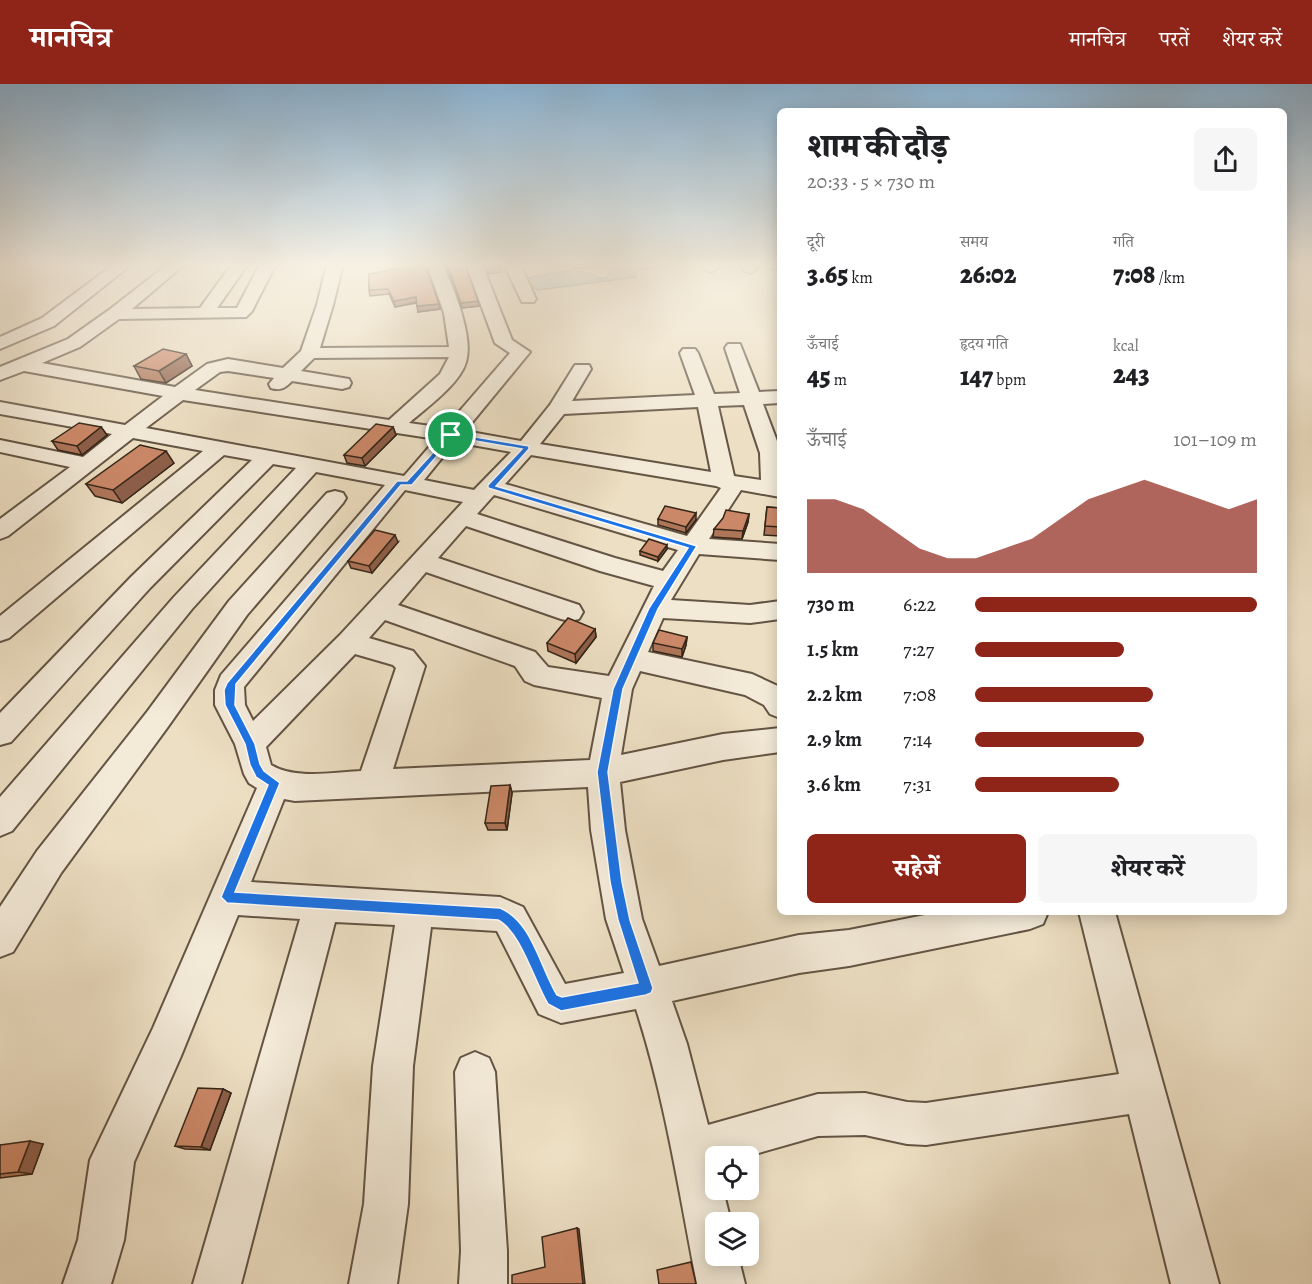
<!DOCTYPE html>
<html lang="hi">
<head>
<meta charset="utf-8">
<style>
	body { margin:0; font-family:Alegreya,"Noto Serif Devanagari",serif; background:#f6f6f6; color:#202124; height:100vh; display:flex; flex-direction:column; font-size:22px; white-space:nowrap }
	* { box-sizing:border-box; margin:0 }
	p { font-size:20px; color:#757577 }
	.icon { flex:none; width:33px; height:33px; fill:none; stroke:currentColor; stroke-width:2; stroke-linecap:round; stroke-linejoin:round }
	.map { position:relative; flex:1; overflow:hidden }
	.panel { position:absolute; left:777px; top:24px; width:510px; height:807px; display:flex; flex-direction:column; background:#fff; border-radius:9px; box-shadow:0 3px 15px #0003 }
	.panel>* { flex:none }
	.tools { position:absolute; left:705px; top:1062px; display:grid; gap:12px }
	.tools a { display:grid; place-items:center; width:54px; height:54px; border-radius:9px; background:#fff; box-shadow:0 3px 15px #0003; font-size:30px }
	.pin { position:absolute; display:grid; place-items:center; width:51px; height:51px; color:#fff; margin:-26px; border:3px solid #fff; border-radius:50%; box-shadow:0 2px 6px #0007 }
	.round { display:grid; place-items:center; flex:none; width:63px; height:63px; border-radius:9px; background:#f6f6f6 }
	.summary { display:flex; align-items:center; justify-content:space-between; height:102px; padding:0 30px }
	h1 { font-size:33px; font-weight:800; line-height:45px }
	.stats { display:grid; grid-template-columns:repeat(3,1fr); gap:9px; height:102px; padding:6px 30px }
	.stats div { display:grid; align-content:center }
	.stats b { font-size:26px; font-weight:800 }
	.stats small { font-size:16px; font-weight:400 }
	.stats p { font-size:16px }
	.chart { height:168px; padding:12px 30px }
	.chart p { display:flex; justify-content:space-between }
	.chart svg { width:100%; height:108px; margin-top:6px; fill:#8f2418; opacity:.7 }
	.primary-button { display:flex; gap:12px; margin-top:auto; padding:12px 30px }
	.primary-button a { flex:1; height:69px; border-radius:9px; background:#8f2418; color:#fff; font-size:24px; font-weight:800; line-height:69px; text-align:center }
	.primary-button a+a { background:#f6f6f6; color:#202124 }
	ul { padding:0 30px; list-style:none; font-size:20px }
	li { display:grid; grid-template-columns:96px 72px 1fr; align-items:center; height:45px }
	li i { height:15px; border-radius:8px; background:#8f2418 }
	header { display:flex; align-items:center; gap:36px; box-sizing:border-box; height:84px; padding:0 30px; background:#8f2418; color:#fff }
	header strong { font-size:28px }
	nav { display:flex; gap:33px; margin-inline-start:auto; font-size:21px }
	.map>svg:first-child { display:block }
	.water { fill:#a0b9bf; stroke:#757e7c; stroke-width:1.5 }
	.lines { fill:none; stroke-linecap:round; stroke-linejoin:round }
	.minor-casing { stroke:#635443; stroke-width:4 }
	.minor { fill:#f3ead8; fill-rule:evenodd }
	.wall { fill:#af7559; stroke:#352618; stroke-width:1.5 }
	.shaded-wall { fill:#8e5f49; stroke:#352618; stroke-width:1.5 }
	.building { fill:#cb8868; stroke:#352618; stroke-width:1.5 }
	.route { fill:#1a73e8; stroke:#fff; stroke-width:1.5; fill-rule:evenodd }
</style>
</head>
<body>
<header>
<strong>मानचित्र</strong>
<nav><a>मानचित्र</a><a>परतें</a><a>शेयर करें</a></nav>
</header>
<div class="map">
<svg width="1312" height="1200" viewBox="0 0 1312 1200">
	<rect width="100%" height="100%" fill="#eddfc3"/>
	<filter id="stains"><feTurbulence type="fractalNoise" baseFrequency=".00333" numOctaves="4"/><feColorMatrix values="0 0 0 0 .2 0 0 0 0 .09 0 0 0 0 .02 0 0 0 .5 -.17"/></filter>
	<radialGradient id="worn" r=".72"><stop offset=".6" stop-color="#630" stop-opacity="0"/><stop offset="1" stop-color="#630" stop-opacity=".3"/></radialGradient>
	<!-- water -->
	<path class="water" d="M638,180H668L665,183L636,186L635,193L538,206L531,202L527,195L531,193C551,190 582,181 598,194H607L611,184Z"/>
	<g class="lines">
		<!-- minor casing -->
		<g class="minor-casing">
			<g id="minor">
				<polygon points="114,180 132,180 54,242 0,265 0,253 42,234"/>
				<path d="M168,180H185L132,225L200,224L232,180H248L217,224H237L260,180H276L252,227L246,233L119,235L80,263L42,279L175,303L207,280L228,275L283,284L301,267L317,221L327,180H343L333,221L320,264L449,263L444,229L427,180H443C453,204 474,252 466,278C460,300 426,324 409,339L445,344L510,269L495,259L466,180H482L512,256L530,268L465,347L521,357L550,321L575,281H589L591,285L572,317L695,311L680,269L683,265H695L698,269L714,310L740,309L725,264L728,260H740L759,308L780,307V319L763,320L780,365V413L741,406L709,455L780,460V476L699,470L671,516L750,521L780,517V535L750,539L663,534L648,568L752,590L780,603V634L770,630L764,621L745,611L640,587L632,605L621,671L723,650L780,644V668L723,676L620,698L625,746L642,835L659,882L799,851L849,846L940,828H1048L1043,840L1030,845L849,882L799,889L672,917L687,960L708,1041L818,1010L865,1009L907,1018L926,1019L1119,990L1079,828H1115L1219,1200H1171L1129,1030L926,1061L907,1060L865,1051L818,1052L748,1072H716V1106H723L731,1138H716V1172H738L745,1200H697C679,1108 665,1014 636,925L561,939L539,930L497,847L431,843L413,982L408,1120L397,1200H349L364,1120L373,982L395,841L335,838L241,1200H193L300,835L238,831L181,972L134,1078L124,1156L111,1200H63L78,1156L90,1076L153,944L257,704L249,699L244,690L235,660L215,621V606L221,591L385,401L316,388L192,525L12,747L0,752V713L174,513L296,384L273,380L150,504L11,658L0,661V629L132,492L252,376L224,371L9,554L0,557V532L203,367L133,354L8,452L0,455V435L70,383L0,368V356L83,373L112,350L0,330V318L125,341L163,312L24,287L0,296V283L68,255L109,226ZM449,273L440,290L389,336L195,306L220,288L228,287L274,294L269,300L271,304C281,307 285,304 292,297L342,305L349,303L351,299L349,295L301,287L314,274ZM183,316L436,355L404,392L146,344ZM744,321L760,369L761,396L734,392L718,322ZM698,323L711,388L540,360L564,330ZM455,358L511,368L474,406L424,396ZM531,371L716,402L721,404L687,452L505,400ZM405,406L463,418L340,551L253,637L245,621L244,603ZM494,411L678,466L663,487L615,474L477,430ZM466,442L600,487L654,502L609,592L548,583L535,568L398,521L426,488L561,535L570,537L579,535L583,528L579,521L438,474ZM385,536L515,582L525,597L534,601L602,614L590,676L393,685L425,582L413,567L369,554ZM355,570L393,581L396,584L361,687C332,688 297,696 271,681L266,663ZM588,703L591,746L606,835L624,889L565,900L523,823L500,813L251,798L284,715L295,717Z"/>
				<polygon points="504,180 520,180 536,215 534,218 522,218"/>
				<polygon points="701,180 717,180 719,183 711,188 706,186"/>
				<polygon points="739,180 755,180 758,184 750,189 745,187"/>
				<polygon points="769,180 780,180 780,185 773,184"/>
				<polygon points="335,407 343,409 346,414 343,419 247,531 167,644 61,789 13,868 0,873 0,823 37,767 147,628 229,517 327,409"/>
				<polygon points="475,968 489,974 495,988 507,1167 507,1200 459,1200 461,1167 455,988 461,974"/>
			</g>
		</g>
		<!-- minor -->
		<use href="#minor" class="minor"/>
	</g>
	<!-- wall -->
	<g class="wall">
		<polygon points="446,180 465,180 479,222 462,224"/>
		<polygon points="369,190 439,220 440,225 418,228 417,219 395,223 389,210 370,212 369,206"/>
		<polygon points="186,270 192,282 166,299 141,295 134,282"/>
		<polygon points="101,343 107,351 82,371 58,366 52,357"/>
		<polygon points="393,343 396,351 365,382 347,379 344,371"/>
		<polygon points="174,379 122,419 95,412 86,400"/>
		<polygon points="767,423 780,424 780,452 764,451"/>
		<polygon points="749,430 748,438 742,455 713,453 714,445"/>
		<polygon points="658,435 696,436 686,449 658,441"/>
		<polygon points="398,458 372,489 351,484 348,477"/>
		<polygon points="667,465 658,477 640,471 640,467"/>
		<polygon points="595,545 596,553 576,579 548,567 547,559"/>
		<polygon points="687,553 686,561 682,573 653,567 653,559"/>
		<polygon points="510,701 512,709 507,746 488,746 485,739"/>
		<polygon points="223,1005 231,1009 210,1066 185,1065 175,1062"/>
		<polygon points="43,1060 32,1090 0,1094 0,1061"/>
	</g>
	<!-- shaded-wall -->
	<g class="shaded-wall">
		<polygon points="574,180 617,180 575,185"/>
		<polygon points="501,183 502,188 488,190 487,185"/>
		<polygon points="416,213 417,218 395,223 394,217"/>
		<polygon points="478,217 479,222 462,224 461,219"/>
		<polygon points="439,220 440,225 418,228 417,222"/>
		<polygon points="186,270 192,282 166,299 159,287"/>
		<polygon points="101,343 107,351 82,371 77,362"/>
		<polygon points="393,343 396,351 365,382 362,374"/>
		<polygon points="166,367 174,379 122,419 113,406"/>
		<polygon points="696,429 696,436 686,449 686,443"/>
		<polygon points="749,430 748,438 742,455 743,447"/>
		<polygon points="395,451 398,458 372,489 369,482"/>
		<polygon points="667,461 667,465 658,477 658,473"/>
		<polygon points="595,545 596,553 576,579 575,570"/>
		<polygon points="687,553 686,561 682,573 682,565"/>
		<polygon points="510,701 512,709 507,746 505,739"/>
		<polygon points="223,1005 231,1009 210,1066 201,1063"/>
		<polygon points="30,1057 43,1060 32,1090 18,1088"/>
		<polygon points="577,1144 579,1145 585,1200 583,1200"/>
	</g>
	<!-- building -->
	<g class="building">
		<polygon points="425,180 439,220 417,222 416,213 394,217 388,205 369,206 369,190"/>
		<polygon points="447,180 465,180 478,217 461,219"/>
		<polygon points="485,180 500,180 501,183 487,185"/>
		<polygon points="163,265 186,270 159,287 134,282"/>
		<polygon points="79,339 101,343 77,362 52,357"/>
		<polygon points="376,340 393,343 362,374 344,371"/>
		<polygon points="140,361 166,367 113,406 86,400"/>
		<polygon points="665,422 696,429 686,443 658,435"/>
		<polygon points="767,423 780,424 780,443 765,442"/>
		<polygon points="726,426 749,430 743,447 714,445 723,434"/>
		<polygon points="375,446 395,451 369,482 348,477"/>
		<polygon points="649,455 667,461 658,473 640,467"/>
		<polygon points="568,534 595,545 575,570 547,559"/>
		<polygon points="659,546 687,553 682,565 653,559"/>
		<polygon points="510,701 505,739 485,739 491,702"/>
		<polygon points="198,1004 223,1005 201,1063 175,1062"/>
		<polygon points="30,1057 18,1088 0,1090 0,1061"/>
		<polygon points="577,1144 583,1200 512,1200 512,1191 545,1183 542,1153"/>
		<polygon points="691,1178 696,1200 659,1200 657,1186"/>
	</g>
	<!-- sky -->
	<linearGradient id="sky" x2="0" y2="1"><stop stop-color="#8bb6d8"/><stop offset="0.52" stop-color="#f7f1e4"/><stop offset="1" stop-color="#f7f1e4" stop-opacity="0"/></linearGradient>
	<rect width="1312" height="348" fill="url(#sky)"/>
	<!-- route -->
	<path class="route" d="M451,349L529,362V365L496,402L697,462L658,525L623,605L608,688L622,798L630,836L653,904L651,909L646,911L561,927L548,920C534,897 521,848 498,836L227,819L221,813L268,701L256,693L250,681L245,660L225,621L224,606L227,599L397,397H407ZM453,353L522,365L488,401V404L688,464L649,524L613,605L597,688L610,798L618,836L638,899L562,913L557,911C540,883 532,837 500,824L235,808L280,699L264,687L260,680L255,660L235,621L236,600L401,401H412Z"/>
	<rect width="100%" height="100%" filter="url(#stains)"/>
	<rect width="100%" height="100%" fill="url(#worn)"/>
</svg>
<div class="tools">
<a><svg class="icon" aria-label="locate" viewBox="0 0 24 24"><circle cx="12" cy="12" r="6"/><path d="M12 2v4M12 18v4M2 12h4M18 12h4"/></svg></a>
<a><svg class="icon" aria-label="layers" viewBox="0 0 24 24"><path d="M12 4l9 5-9 5-9-5zM3 14l9 5 9-5"/></svg></a>
</div>
<div class="pin" style="left:451px;top:351px;background:#1e9e55"><svg class="icon" aria-label="arrive" viewBox="0 0 24 24"><path d="M6 21V4h12l-3 4 3 4H6"/></svg></div>
<section class="panel">
<div class="summary"><div><h1>शाम की दौड़</h1><p>20:33 · 5 × 730 m</p></div><a class="round"><svg class="icon" aria-label="share" viewBox="0 0 24 24"><path d="M12 15V3M7 8l5-5 5 5M5 13v7h14v-7"/></svg></a></div>
<div class="stats">
<div><p>दूरी</p><b>3.65<small> km</small></b></div>
<div><p>समय</p><b>26:02</b></div>
<div><p>गति</p><b>7:08<small> /km</small></b></div>
</div>
<div class="stats">
<div><p>ऊँचाई</p><b>45<small> m</small></b></div>
<div><p>हृदय गति</p><b>147<small> bpm</small></b></div>
<div><p>kcal</p><b>243</b></div>
</div>
<div class="chart"><p><span>ऊँचाई</span>101–109 m</p>
<svg viewBox="0 0 160 44" preserveAspectRatio="none"><path d="M0 44V14L10 14L20 18L30 26L40 34L50 38L60 38L70 34L80 30L90 22L100 14L110 10L120 6L130 10L140 14L150 18L160 14V44z"/></svg>
</div>
<ul>
<li><b>730 m</b>6:22<i style="width:100%"></i></li>
<li><b>1.5 km</b>7:27<i style="width:53%"></i></li>
<li><b>2.2 km</b>7:08<i style="width:63%"></i></li>
<li><b>2.9 km</b>7:14<i style="width:60%"></i></li>
<li><b>3.6 km</b>7:31<i style="width:51%"></i></li>
</ul>
<div class="primary-button"><a>सहेजें</a><a>शेयर करें</a></div>
</section>
</div>
</body>
</html>
